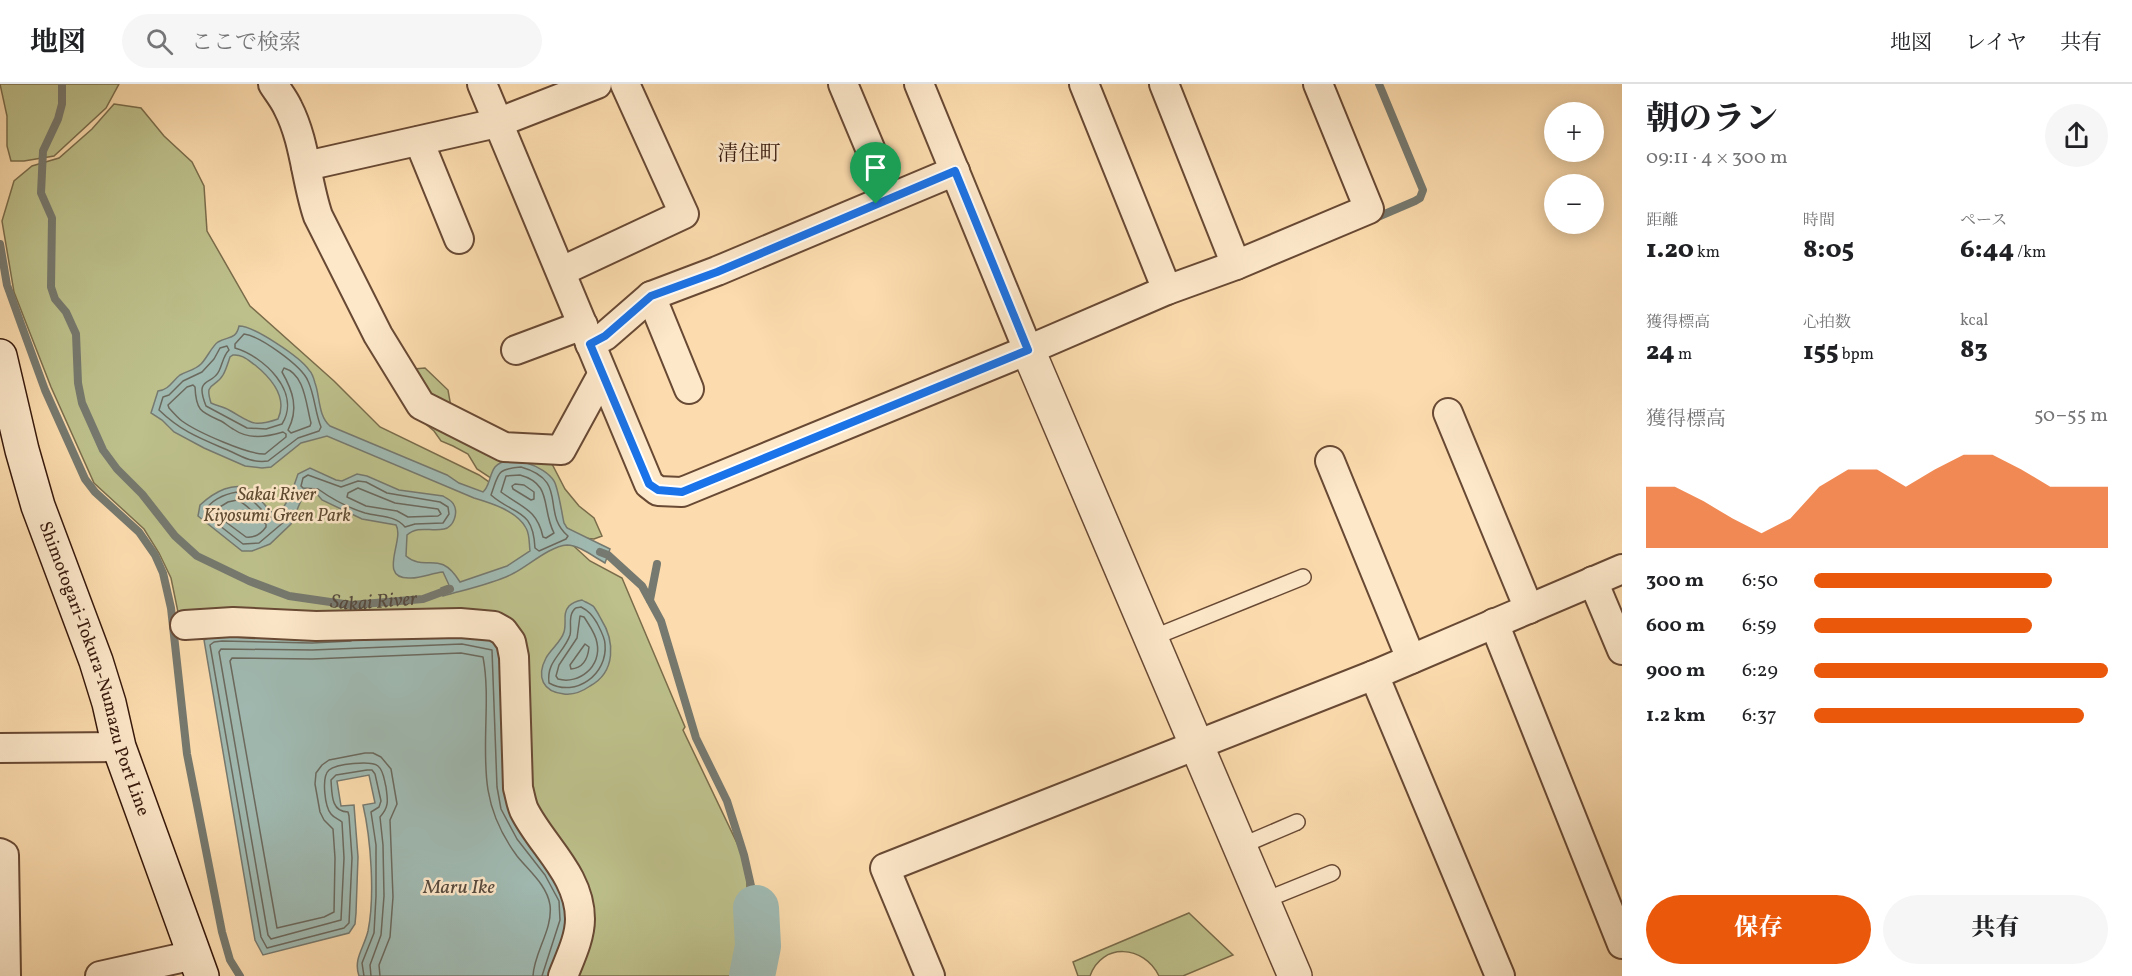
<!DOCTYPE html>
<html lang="ja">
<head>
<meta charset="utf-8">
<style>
	body { margin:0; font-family:Vollkorn,"Noto Serif JP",serif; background:#f6f6f6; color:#202124; height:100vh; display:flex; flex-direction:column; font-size:22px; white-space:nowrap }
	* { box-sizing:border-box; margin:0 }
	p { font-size:20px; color:#757577 }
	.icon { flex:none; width:33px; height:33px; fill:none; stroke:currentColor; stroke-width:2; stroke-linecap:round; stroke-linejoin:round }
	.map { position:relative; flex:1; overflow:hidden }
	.drawer { display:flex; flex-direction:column; background:#fff; width:510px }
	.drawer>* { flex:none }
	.tools { position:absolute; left:1544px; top:18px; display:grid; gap:12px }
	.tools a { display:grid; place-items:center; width:60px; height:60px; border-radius:50%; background:#fff; box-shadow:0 3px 15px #0003; font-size:30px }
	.pin { position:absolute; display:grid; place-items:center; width:51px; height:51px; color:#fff; margin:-62px -26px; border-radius:50% 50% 50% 0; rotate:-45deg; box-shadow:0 0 6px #0007 }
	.pin .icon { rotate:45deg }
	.round { display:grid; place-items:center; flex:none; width:63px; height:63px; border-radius:32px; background:#f6f6f6 }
	.summary { display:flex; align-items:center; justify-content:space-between; height:102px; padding:0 24px }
	h1 { font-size:33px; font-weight:800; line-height:45px }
	.figures { display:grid; grid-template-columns:repeat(3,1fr); gap:9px; height:102px; padding:6px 24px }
	.figures div { display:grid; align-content:center }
	.figures b { font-size:26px; font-weight:800 }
	.figures small { font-size:16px; font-weight:400 }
	.figures p { font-size:16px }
	.chart { height:168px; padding:12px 24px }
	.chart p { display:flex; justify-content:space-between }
	.chart svg { width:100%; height:108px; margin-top:6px; fill:#ea580c; opacity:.7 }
	.primary-button { display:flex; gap:12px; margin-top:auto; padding:12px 24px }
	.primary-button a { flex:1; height:69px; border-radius:36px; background:#ea580c; color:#fff; font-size:24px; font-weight:800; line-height:69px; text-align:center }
	.primary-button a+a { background:#f6f6f6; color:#202124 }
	ul { padding:0 24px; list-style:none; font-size:20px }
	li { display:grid; grid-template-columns:96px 72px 1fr; align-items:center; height:45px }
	li i { height:15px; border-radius:8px; background:#ea580c }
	header { display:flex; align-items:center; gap:36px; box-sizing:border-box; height:84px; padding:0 30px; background:#fff; border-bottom:2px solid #e0e0e0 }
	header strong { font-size:28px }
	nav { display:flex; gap:33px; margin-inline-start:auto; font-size:21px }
	.search { width:420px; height:54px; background:#f6f6f6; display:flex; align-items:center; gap:15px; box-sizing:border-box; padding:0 21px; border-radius:33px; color:#757577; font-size:22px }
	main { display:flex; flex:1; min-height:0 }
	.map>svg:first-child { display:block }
	.green { fill:#bdc08b; stroke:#7a6c4b; stroke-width:1.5 }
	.water { fill:#a0bab2; stroke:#76796f; stroke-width:1.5; fill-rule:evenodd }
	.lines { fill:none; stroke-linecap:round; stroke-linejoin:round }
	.shore { stroke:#6b695e; stroke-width:1.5 }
	.stream { stroke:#76796f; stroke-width:8 }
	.river { stroke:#a0bab2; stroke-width:46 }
	.service-casing { stroke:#684934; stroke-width:18 }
	.minor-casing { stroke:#684934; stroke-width:32 }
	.tertiary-casing { stroke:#684934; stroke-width:36 }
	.secondary-casing { stroke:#36180b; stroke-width:36 }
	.service { stroke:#fde8ca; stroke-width:15 }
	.minor { stroke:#fde8ca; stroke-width:28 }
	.tertiary { stroke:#fde8ca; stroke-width:33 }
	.secondary { stroke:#fde8ca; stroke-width:33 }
	.route-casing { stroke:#fff; stroke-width:12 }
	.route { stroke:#1a73e8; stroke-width:8 }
	.labels { text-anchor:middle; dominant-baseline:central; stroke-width:5; stroke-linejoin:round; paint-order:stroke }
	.park-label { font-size:18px; font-style:italic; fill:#5e4a31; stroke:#fde8ca }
	.street-label { font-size:18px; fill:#36180b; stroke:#fde8ca }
	.water-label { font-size:20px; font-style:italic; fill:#56493d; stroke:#fde8ca }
	.quarter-label { font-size:21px; fill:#36180b; stroke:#fde8ca }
</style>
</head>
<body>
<header>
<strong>地図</strong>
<div class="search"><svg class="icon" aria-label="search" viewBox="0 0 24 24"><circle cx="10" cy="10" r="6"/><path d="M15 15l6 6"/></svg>ここで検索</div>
<nav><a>地図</a><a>レイヤ</a><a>共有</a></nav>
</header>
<main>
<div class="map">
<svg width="1622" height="892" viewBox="0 0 1622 892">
	<rect width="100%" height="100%" fill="#fcdcae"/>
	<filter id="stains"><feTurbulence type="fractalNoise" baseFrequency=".00333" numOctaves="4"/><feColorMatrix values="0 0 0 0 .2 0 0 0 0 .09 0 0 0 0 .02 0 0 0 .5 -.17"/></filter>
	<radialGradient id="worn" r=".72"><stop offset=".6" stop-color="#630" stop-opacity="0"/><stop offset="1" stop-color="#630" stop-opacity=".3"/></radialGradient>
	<!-- green -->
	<g class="green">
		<polygon points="0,0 119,0 106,24 54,72 24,77 11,77 7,62 7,32"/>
		<polygon points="114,20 141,24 164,52 192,78 204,102 207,147 250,222 334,297 380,343 479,391 553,443 590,477 622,494 685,643 683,646 747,780 747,864 739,892 568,892 530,719 509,581 180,550 178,528 171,494 159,469 144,445 94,399 51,303 14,208 2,137 14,97 32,82 59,74 92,45"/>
		<polygon points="425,284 448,306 451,323 551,378 565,405 579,422 594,434 602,452 594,455 582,454 477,385 468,370 453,362 441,357 434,347 416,332 414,285"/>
		<path d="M1189,829L1233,871L1183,892H1159C1144,861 1102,858 1090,892H1078L1073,878Z"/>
	</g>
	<!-- water -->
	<g class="water">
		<path d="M239,242C254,242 300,273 309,286C312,289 314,295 315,299C320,312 318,332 330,342L447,391L459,399L483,408C490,402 489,391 495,383C508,368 545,382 554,397C558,403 562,430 564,439L567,444L610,465L605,479C594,473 579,461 567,461C550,462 528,482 514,489C497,499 463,506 443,512L441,504L449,501L443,488C432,489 422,494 411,494C376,496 405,456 396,441L362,435L322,416L317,410L303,412L291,440L270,460L252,467H242L198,432L200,421C213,409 235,395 252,407C260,413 264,422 272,428L281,427L290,413L298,390L310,384L336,396L342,397L357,390L367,392L399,406L443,412C447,415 452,416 454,421C458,429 454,443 444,445C431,448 418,441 407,451L406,472C426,489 439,464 460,498L507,482L530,467C529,460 530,451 526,444C517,427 491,419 474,414L327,352L301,359L271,383L262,384L245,382L204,364L174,348L162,336L151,329L158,307C169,306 172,297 180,291C187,287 195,286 201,280C207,274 212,262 218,258C228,252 236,256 239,242ZM233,271C242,270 248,276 255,281C271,294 288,313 278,335C252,344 251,338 229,326C224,323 217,322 211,319C204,297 215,305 223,291C226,286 228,279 230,273Z"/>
		<path d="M582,516C585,518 591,520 594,523C596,526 599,531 601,535C615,557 616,588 590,602C583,607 573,611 564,610C543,608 536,593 546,574C551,565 561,558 564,548C567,538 562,530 569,522C573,518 577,517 582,516Z"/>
		<path d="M405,548L501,554L510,702L572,814L555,892H359C353,875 364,864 368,847C375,813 371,755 363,721L375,719L369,691L337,697L341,722L354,721L358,773L356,829L355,840L349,849L263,871L255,856L204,556L213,552Z"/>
	</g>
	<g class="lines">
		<!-- shore -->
		<g class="shore">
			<path d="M244,250C260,252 302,282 308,297C315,312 315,329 321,343L319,347L298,354L268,377C254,379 244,374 232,368C202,355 183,349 159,326L163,313L169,311L183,297L202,288L214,275L220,264L227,262L229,266C223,272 223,279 219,287C212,302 194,292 206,322L247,344L266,345L282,340C302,308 263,272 235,264V260Z"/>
			<path d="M284,284C305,290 306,321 311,339L310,342L291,349L288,346C299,325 293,307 282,288Z"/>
			<path d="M193,301L195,303C196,327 201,328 221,337C225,339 229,343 233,345C249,356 266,353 283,348L286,350V353L265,370C249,371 197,348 182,337C177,333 173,328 169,324L168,321L187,303Z"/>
			<path d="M521,383C570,397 540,428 568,452L566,455L539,467L535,464C533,424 515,432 491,411C499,389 496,385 521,383Z"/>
			<path d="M308,391L341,403L358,397L366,398L387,409L440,418L448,423L449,430L443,439L415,440L405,443C395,431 380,433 365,429C349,424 332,415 318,405L303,404L301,402L303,394Z"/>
			<path d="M520,391C553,400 541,424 554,449L546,454L543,453C537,425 521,423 501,408L506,392Z"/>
			<polygon points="515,400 524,401 534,408 534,415 531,416 513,405 512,402"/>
			<polygon points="358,404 395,419 438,425 441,430 438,432 408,433 397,427 366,422 347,413 348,409"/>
			<path d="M237,408L248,412L269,433H283L285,437L259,459L243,460L205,430C207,417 225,410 237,408Z"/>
			<path d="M237,416C248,420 256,433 266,440V443C261,450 255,454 246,453L215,430V426L228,418Z"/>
			<path d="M581,523C589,527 592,531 597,539C600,545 605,554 605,560C608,590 576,614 549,599C546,577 564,569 570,551C572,543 568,534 573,527C576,523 576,524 581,523Z"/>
			<path d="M580,532L584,533C589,541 596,550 597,559C602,582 579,601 558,595L556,592L559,581L577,554Z"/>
			<path d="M351,557L312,559L222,557L214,558L210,561L261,853L267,864L344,844L349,839L352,774L349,732L348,728C331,728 332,710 331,696L336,691L367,686H372L375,690L381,717L379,723L371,728L376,761V812L374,849L362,879L364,892"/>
			<path d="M585,560L589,563C588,574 584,584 571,585L570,581Z"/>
			<path d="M371,892L370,881L381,851L384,812L383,761L380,733C389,723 388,717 386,703C384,696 384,687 378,682C371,676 336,680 329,686C321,693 325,723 331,730C334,734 339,735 342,738L344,774L341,836L271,855L268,851L219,568L221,565L312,566L462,560L492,566L497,703L501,725L517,755L545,791L559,817L560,836L542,892"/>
			<path d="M380,892L379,881L390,853L393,813L390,736L397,720L391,685L381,673L373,669H365L329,676L322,681L316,689L315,700L320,728L324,736L333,745L335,774L334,828L324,833L277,844L230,577L232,574L312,575L461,569L483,573C491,615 481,663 488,706C492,730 503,753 517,772C529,787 547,801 550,821C553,846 534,868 533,892"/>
		</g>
		<!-- stream -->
		<g class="stream">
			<path id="s1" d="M62,0V20L58,35L43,67L41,109L52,134L51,203L55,215L66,228L76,250L78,299L82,319L103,366L117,385L142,410L175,452L197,472L249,497L289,512L351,521L423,515L450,505"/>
			<polyline points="1373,135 1415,117 1420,114 1423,106 1379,0"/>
			<polyline points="0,160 7,201 21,240 45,306 85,395 95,408 139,448 155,471 163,489 171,524 187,670 222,848 230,876 240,892"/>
			<polyline points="600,468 608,471 642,502 661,537 696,654 727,717 744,771 756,824"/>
			<polyline points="650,516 657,480"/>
		</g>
		<!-- river -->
		<polyline class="river" points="752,892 758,862 756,824"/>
		<!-- service casing -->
		<g class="service-casing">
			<g id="service">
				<polyline points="1152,554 1303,493"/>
				<polyline points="1241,762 1297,738"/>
				<polyline points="1263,817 1332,789"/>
			</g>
		</g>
		<!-- minor casing -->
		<g class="minor-casing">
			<g id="minor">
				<path d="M273,0C278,8 284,15 288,24C305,57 306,97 318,132L378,251L421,321L504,363L561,366L602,291"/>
				<polyline points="482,0 649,400 658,407 682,408 1028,266 1167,206 1236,181 1369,125 1318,0"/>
				<polyline points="843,0 877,81"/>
				<polyline points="919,0 1028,266"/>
				<polyline points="1084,0 1167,206"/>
				<polyline points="1164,0 1236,181"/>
				<polyline points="419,57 459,155"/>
				<polyline points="306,82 497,39 597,0"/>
				<polyline points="562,187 684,130 625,0"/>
				<polyline points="651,212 689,305"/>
				<polyline points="590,260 605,252 651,212 717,187 955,87"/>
				<polyline points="516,266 583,241"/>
				<polyline points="1448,329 1529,525"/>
				<polyline points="1330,377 1411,575"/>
				<polyline points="1593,497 1622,566"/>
				<polyline points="1494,539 1622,860"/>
				<path d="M185,541L233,538L316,542L460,539L483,541L494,542L503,547L511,558L514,573L518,704C520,711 521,719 524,726C542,762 580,791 580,835C580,854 570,874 563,892"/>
				<polyline points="1374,591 1500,892"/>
				<polyline points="0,664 119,663"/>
				<polyline points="0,769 4,771 6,892"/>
				<polyline points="100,892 194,871"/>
				<polyline points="930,892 885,784 1374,591 1622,485"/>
			</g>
		</g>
		<!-- tertiary casing -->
		<g class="tertiary-casing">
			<polyline id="tertiary" points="1028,266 1295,892"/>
		</g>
		<!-- secondary casing -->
		<g class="secondary-casing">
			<g id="secondary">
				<path id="s2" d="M0,272L22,366L38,422L96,577L109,619L119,663L202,892"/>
			</g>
		</g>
		<!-- service -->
		<use href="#service" class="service"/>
		<!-- minor -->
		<use href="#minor" class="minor"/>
		<!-- tertiary -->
		<use href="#tertiary" class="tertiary"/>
		<!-- secondary -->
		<use href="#secondary" class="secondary"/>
	</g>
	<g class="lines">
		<!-- route casing -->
		<g class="route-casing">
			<polygon id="route" points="955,87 1028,266 682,408 658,406 649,400 590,260 605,252 651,212 717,188"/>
		</g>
		<!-- route -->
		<use href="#route" class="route"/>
	</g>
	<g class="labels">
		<!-- park labels -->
		<g class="park-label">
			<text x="277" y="411">Sakai River<tspan x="277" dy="21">Kiyosumi Green Park</tspan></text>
		</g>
		<!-- street labels -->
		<g class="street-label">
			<text stroke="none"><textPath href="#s2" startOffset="327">Shimotogari-Tokura-Numazu Port Line</textPath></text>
		</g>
		<!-- water labels -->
		<g class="water-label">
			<text stroke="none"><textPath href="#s1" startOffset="712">Sakai River</textPath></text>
			<text x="459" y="804">Maru Ike</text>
		</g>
		<!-- quarter labels -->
		<g class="quarter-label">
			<text x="749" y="70">清住町</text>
		</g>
	</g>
	<rect width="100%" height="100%" filter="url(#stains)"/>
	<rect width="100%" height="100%" fill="url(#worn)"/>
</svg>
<div class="tools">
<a>+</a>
<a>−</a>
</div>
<div class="pin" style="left:876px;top:120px;background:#1e9e55"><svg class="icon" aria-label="arrive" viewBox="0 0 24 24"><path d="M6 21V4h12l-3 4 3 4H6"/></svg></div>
</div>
<section class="drawer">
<div class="summary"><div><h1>朝のラン</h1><p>09:11 · 4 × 300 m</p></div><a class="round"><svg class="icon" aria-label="share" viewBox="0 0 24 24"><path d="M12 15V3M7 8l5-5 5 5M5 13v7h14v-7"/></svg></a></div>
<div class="figures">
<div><p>距離</p><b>1.20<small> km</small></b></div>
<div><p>時間</p><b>8:05</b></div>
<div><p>ペース</p><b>6:44<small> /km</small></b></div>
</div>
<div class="figures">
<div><p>獲得標高</p><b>24<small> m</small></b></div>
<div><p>心拍数</p><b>155<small> bpm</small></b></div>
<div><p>kcal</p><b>83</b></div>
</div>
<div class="chart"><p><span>獲得標高</span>50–55 m</p>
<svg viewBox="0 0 160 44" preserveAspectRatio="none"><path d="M0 44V19L10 19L20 25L30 32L40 38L50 32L60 19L70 12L80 12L90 19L100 12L110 6L120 6L130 12L140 19L150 19L160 19V44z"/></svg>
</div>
<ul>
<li><b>300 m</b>6:50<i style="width:81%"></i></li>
<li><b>600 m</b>6:59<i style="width:74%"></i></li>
<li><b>900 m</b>6:29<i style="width:100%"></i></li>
<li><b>1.2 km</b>6:37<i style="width:92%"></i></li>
</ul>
<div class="primary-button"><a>保存</a><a>共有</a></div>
</section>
</main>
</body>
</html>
